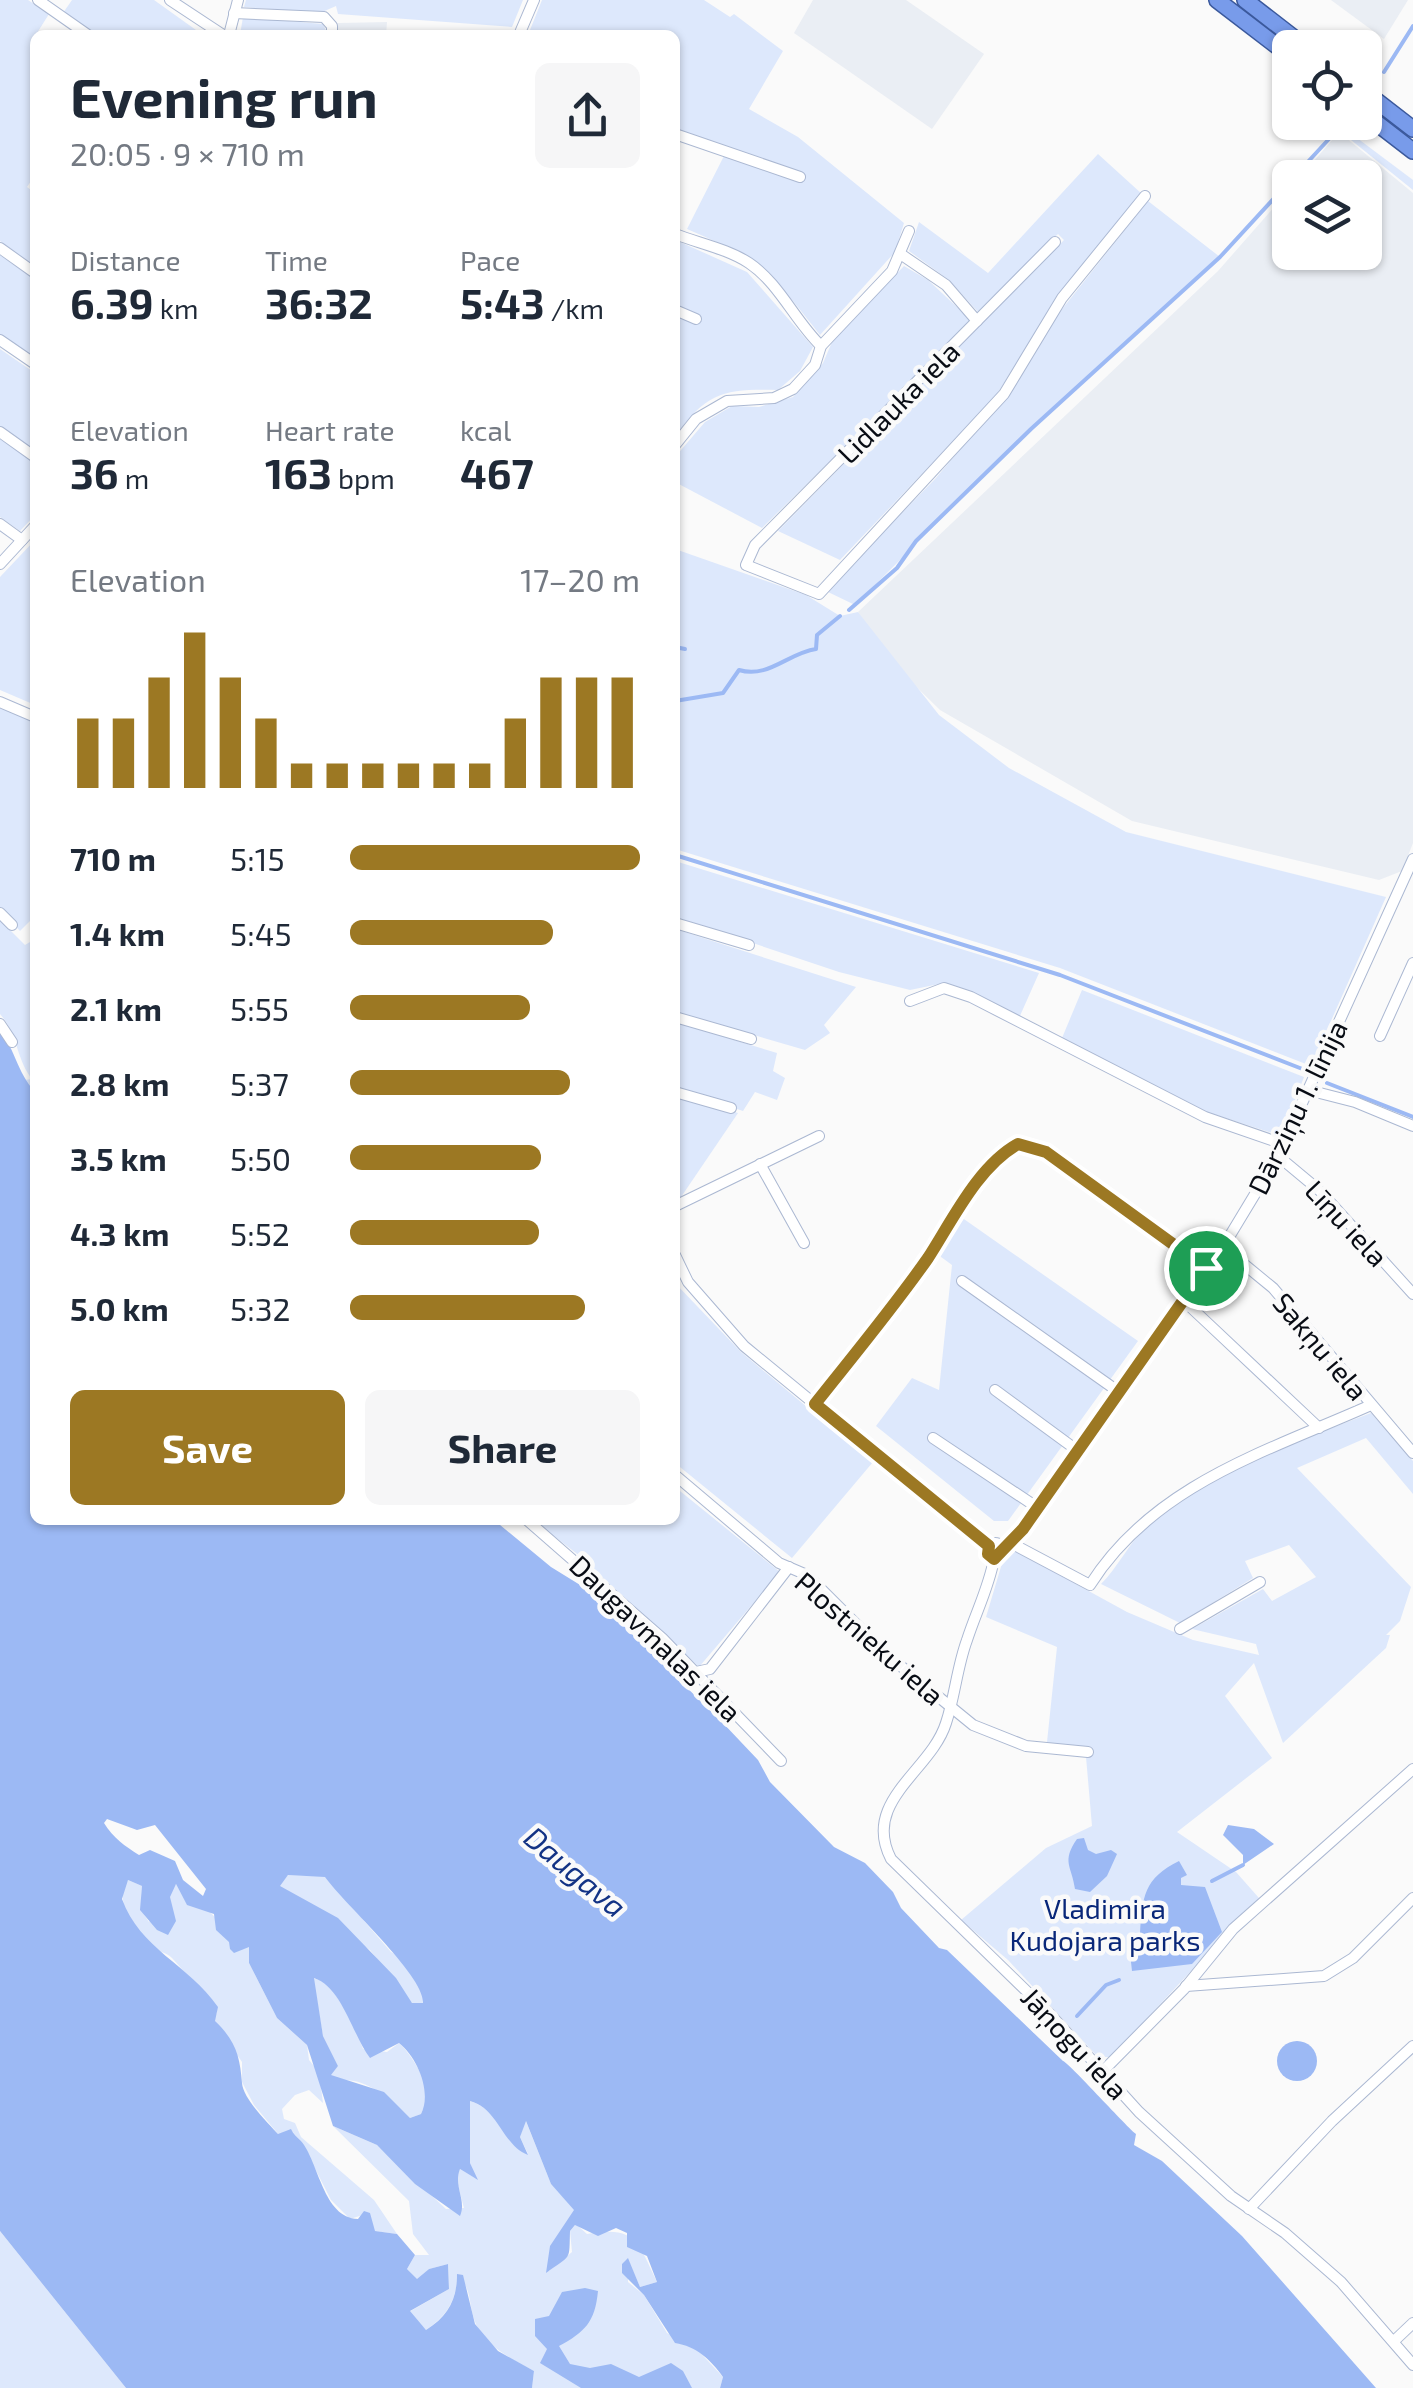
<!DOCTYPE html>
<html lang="en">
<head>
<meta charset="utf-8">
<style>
	body { margin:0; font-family:"Exo 2",sans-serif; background:#f6f6f7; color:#1f2937; height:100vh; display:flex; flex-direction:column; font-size:38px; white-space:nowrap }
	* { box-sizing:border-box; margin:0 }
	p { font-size:32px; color:#747a83 }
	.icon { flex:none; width:55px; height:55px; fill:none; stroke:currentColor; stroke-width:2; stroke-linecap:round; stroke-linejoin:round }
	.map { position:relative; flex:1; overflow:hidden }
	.panel { position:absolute; left:30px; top:30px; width:650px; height:1495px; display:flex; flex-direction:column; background:#fff; border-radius:15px; box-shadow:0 2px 8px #0004 }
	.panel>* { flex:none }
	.buttons { position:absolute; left:1272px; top:30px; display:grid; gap:20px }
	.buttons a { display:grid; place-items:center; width:110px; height:110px; border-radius:15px; background:#fff; box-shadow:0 2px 8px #0004; font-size:50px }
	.pin { position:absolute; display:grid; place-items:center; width:85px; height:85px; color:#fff; margin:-42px; border:5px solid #fff; border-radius:50%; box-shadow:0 2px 10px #0007 }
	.round { display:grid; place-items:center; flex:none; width:105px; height:105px; border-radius:15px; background:#f6f6f7 }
	.head { display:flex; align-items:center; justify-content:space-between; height:170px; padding:0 40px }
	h1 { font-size:55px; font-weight:700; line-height:75px }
	.figures { display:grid; grid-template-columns:repeat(3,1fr); gap:15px; height:170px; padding:10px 40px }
	.figures div { display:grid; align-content:center }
	.figures b { font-size:42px; font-weight:700 }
	.figures small { font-size:28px; font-weight:400 }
	.figures p { font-size:28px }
	.chart { height:280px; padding:20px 40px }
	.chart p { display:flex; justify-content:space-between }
	.chart svg { width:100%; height:180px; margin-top:10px; stroke:#9c7823; stroke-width:6 }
	.primary-button { display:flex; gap:20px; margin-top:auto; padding:20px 40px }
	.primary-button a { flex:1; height:115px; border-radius:15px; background:#9c7823; color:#fff; font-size:40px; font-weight:700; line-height:115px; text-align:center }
	.primary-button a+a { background:#f6f6f7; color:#1f2937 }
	ul { padding:0 40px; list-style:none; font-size:32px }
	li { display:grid; grid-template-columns:160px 120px 1fr; align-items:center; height:75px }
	li i { height:25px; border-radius:12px; background:#9c7823 }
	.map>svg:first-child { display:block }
	.built { fill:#eaeef4 }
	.green { fill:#dde8fc }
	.water { fill:#9cb9f4; fill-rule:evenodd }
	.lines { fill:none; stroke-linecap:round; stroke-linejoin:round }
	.stream { stroke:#9cb9f4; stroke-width:4 }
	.minor-casing { stroke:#abb8d2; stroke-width:12 }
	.trunk-casing { stroke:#3b599c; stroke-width:18 }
	.minor { stroke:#fff; stroke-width:10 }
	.trunk { stroke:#789bea; stroke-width:15 }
	.route-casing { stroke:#fff; stroke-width:20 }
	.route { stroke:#9c7823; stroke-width:12 }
	.labels { text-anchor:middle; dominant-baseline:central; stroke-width:9; stroke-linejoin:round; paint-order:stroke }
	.street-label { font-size:28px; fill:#080c14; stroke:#fafafa }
	.park-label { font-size:28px; fill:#092779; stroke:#fafafa }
	.water-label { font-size:30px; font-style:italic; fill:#133385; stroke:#fafafa }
</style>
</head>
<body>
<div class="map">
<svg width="1413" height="2388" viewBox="0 0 1413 2388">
	<rect width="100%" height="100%" fill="#fafafa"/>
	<!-- built -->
	<g class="built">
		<polygon points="813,0 906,0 984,54 932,129 794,33"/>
		<polygon points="1331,0 1408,0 1384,39"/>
		<polygon points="387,22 386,35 338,35 338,23"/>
		<polygon points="1339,132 1413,193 1413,843 1402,871 1379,880 1132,821 940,710 890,661 858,612 1218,271 1290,189 1290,252 1365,252 1365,178 1300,177"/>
	</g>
	<!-- green -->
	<g class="green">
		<polygon points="0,0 28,0 49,14 32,41 35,175 27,187 35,193 35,266 0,241"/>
		<polygon points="72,0 154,0 203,35 96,35 63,13"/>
		<polygon points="246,0 523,0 512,27 338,14 336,6 320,13 244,7"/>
		<path d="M542,0H704L730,17L734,14L783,51L749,109L798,137L904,223L895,252L820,335C772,273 760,260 687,229L727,150L675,130V35H528Z"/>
		<polygon points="243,17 323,24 328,35 240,35"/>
		<polygon points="1330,123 1337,123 1413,180 1413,190"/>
		<polygon points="1098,154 1142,194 1063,290 995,397 840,560 778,531 1064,240 1058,234 978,312 949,280 909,251 919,222 988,273"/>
		<polygon points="1148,201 1220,257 1031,429 855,605 826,591 935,479 1014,386 1051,323"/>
		<path d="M680,242L747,272L813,347L800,371L778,390C726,389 707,391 675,437V252Z"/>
		<polygon points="0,255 35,280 35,358 0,335"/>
		<polygon points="904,266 928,280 972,321 762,528 675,482 675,457 705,422 732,406 759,407 793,397 823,363 832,342"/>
		<polygon points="0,349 35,373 35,451 0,426"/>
		<polygon points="0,437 35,462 35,515 20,531 0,517"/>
		<polygon points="35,540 35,705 0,690 0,577"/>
		<polygon points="675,549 806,595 840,616 858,612 939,715 1009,768 1126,832 1386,897 1311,1066 1060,968 675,849"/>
		<polygon points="0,705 35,722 35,916 20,931 0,909"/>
		<polygon points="675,861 1039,973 1019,1018 944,983 910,990 839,972 675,917"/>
		<path d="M0,920L25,945L35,939L31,933L35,930V1092L24,1080L32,1079C16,1059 18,1034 0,1014Z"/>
		<polygon points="675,929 856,987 824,1025 830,1033 805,1050 675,1012"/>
		<polygon points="1082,990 1304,1077 1281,1136 1207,1112 1062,1038"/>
		<polygon points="675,1022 777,1053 773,1071 785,1078 777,1100 755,1092 743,1111 675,1088"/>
		<polygon points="675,1094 738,1113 679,1200 675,1199"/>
		<polygon points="961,1217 1138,1341 1008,1521 994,1521 876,1426 912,1378 939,1390 952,1265 937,1254"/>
		<polygon points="675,1283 741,1352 873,1462 792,1558 675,1463"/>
		<path d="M1371,1413L1413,1461V1494L1366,1438L1297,1468L1411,1587L1400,1621L1386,1635H1390L1386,1648L1283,1743L1254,1663L1225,1696L1272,1758L1177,1832L1236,1872L1259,1898L1111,2057H1098L1008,1960L961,1920L1046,1848L1092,1826L1086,1757L1047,1742L1057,1647L986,1617L1003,1560L1012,1549L1127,1612L1193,1640L1259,1655L1256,1644L1192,1629L1263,1589L1272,1601L1316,1577L1289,1545L1245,1561L1253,1578L1180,1623L1101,1584C1118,1567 1128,1545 1144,1529C1206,1470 1293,1443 1371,1413Z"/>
		<polygon points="675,1487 780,1572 699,1667 576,1553 533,1520 675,1520"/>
		<path d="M288,1875L325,1876L391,1952C407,1959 424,1985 423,2003H412L370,1950L279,1886Z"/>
		<path d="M128,1880L142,1886L141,1910L149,1922L176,1884L187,1904L207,1909L243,1946H249V1963L277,2018L307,2045L309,2060L319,2072L323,2103L309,2090L295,2095L282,2109L284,2119L295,2123L301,2137L374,2200L397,2234L374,2231L369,2213L350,2219L331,2200L301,2141L279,2135L254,2105L242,2082V2062L214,2021L217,2012C202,1995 188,1975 172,1958C166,1952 159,1952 152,1947C134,1935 113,1900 128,1880Z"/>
		<path d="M313,1978L327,1982L355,2025L363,2049L387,2052L399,2043C409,2051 430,2084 428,2098C428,2101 422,2111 421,2114L410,2118C397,2105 373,2084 354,2081C343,2079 340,2082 330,2075L338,2066L323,2036Z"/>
		<path d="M470,2101C494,2108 508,2137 528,2154L520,2137L525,2119L551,2184L575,2210L551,2246L549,2271L572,2252L570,2231L576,2224L587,2234C636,2225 638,2242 657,2282L640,2287L628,2259V2282L644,2295L667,2333L694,2346L723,2377L720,2388H532L534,2371C512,2359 482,2345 474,2319C468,2300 472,2289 457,2275C457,2300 447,2316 426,2330L409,2312L449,2289L448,2264L429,2269L417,2280L407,2269L415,2255H429L413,2234L409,2201L333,2126L377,2145L446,2209L464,2208L456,2178L460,2169L475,2178L470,2163Z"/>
		<polygon points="0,2231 126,2388 0,2388"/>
	</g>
	<!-- water -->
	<g class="water">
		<path d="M0,1031C16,1051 16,1070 35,1092V1520H494L551,1567L585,1588L722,1722L758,1760L770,1782L834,1847L865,1863L893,1892L901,1908L939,1948L947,1950L1063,2061C1069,2063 1123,2123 1136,2134L1134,2145L1162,2161L1242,2236L1376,2388H720L723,2377C711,2360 696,2346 675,2343L644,2295L622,2273V2264L628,2258L640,2287L657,2282L647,2256L627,2247V2233L616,2228L598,2236L575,2225L570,2231C569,2262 572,2254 546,2273L550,2246L574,2210L551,2184L526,2121L520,2137L528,2155C502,2145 499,2109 470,2101V2163L478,2180L460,2169C453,2186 467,2200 460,2216L415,2184L377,2145L333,2126L307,2045L277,2018L249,1963V1947L234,1953L230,1949L229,1942L216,1930L214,1914L187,1905L176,1884L170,1897L176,1921L168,1935L157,1930L140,1910L142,1886L128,1880L122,1899C140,1949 188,1964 218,2007L215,2021C236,2041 240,2057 242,2083C243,2099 269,2124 278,2134L291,2129C293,2134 297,2137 301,2141C319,2162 323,2218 358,2219L364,2211L370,2213L375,2231L397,2234L415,2255L407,2269L417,2279L429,2269L448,2264L449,2289L410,2311L426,2330C448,2316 457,2300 457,2274L463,2275L475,2324L498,2351L534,2371L532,2388H126L0,2231ZM107,1819L137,1830L155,1825L206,1889L203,1896L183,1880L175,1861L150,1850L139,1855C125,1846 113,1838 104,1823ZM288,1875L325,1877C346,1906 425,1976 423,2003H412L396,1978L338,1918L280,1886ZM314,1978C342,1987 353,2036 370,2058L399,2043C418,2058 432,2093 421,2114L410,2118L384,2092L331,2075L338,2066L323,2036Z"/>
		<polygon points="1228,1825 1254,1829 1274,1844 1243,1865 1243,1855 1223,1835"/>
		<path d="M1084,1838L1088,1850L1096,1854L1111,1850L1117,1854L1107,1876L1090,1892L1075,1889C1072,1866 1061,1862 1077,1839Z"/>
		<path d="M1179,1861L1187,1875L1181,1878V1885L1205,1887L1222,1932L1192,1964L1132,1971L1129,1944L1140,1934C1142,1897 1144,1878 1179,1861Z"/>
		<circle cx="1297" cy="2061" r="20"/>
		<path d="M585,2288L598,2291C595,2322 585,2332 559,2346L570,2364L590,2368L611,2364L639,2377L671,2363L683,2371L692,2388H581L540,2363L547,2349L535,2336V2319L549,2316L562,2292Z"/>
	</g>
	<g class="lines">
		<!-- stream -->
		<g class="stream">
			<polyline points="1384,72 1413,26"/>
			<polyline points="1293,178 1340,127"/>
			<polyline points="849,610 897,568 916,541 1031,429 1220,257 1290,181"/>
			<polyline points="675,647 685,649"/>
			<path d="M675,701L723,693L739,670C768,679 788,653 816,649L817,635L840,616"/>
			<polyline points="675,855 1060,975 1305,1070"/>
			<polyline points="1327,1083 1413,1117"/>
			<polyline points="1212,1881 1243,1865"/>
			<polyline points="1077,2016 1106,1985 1119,1980"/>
		</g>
		<!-- minor casing -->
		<g class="minor-casing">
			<g id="minor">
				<polyline points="38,0 88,35"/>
				<polyline points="170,0 223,35"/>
				<polyline points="234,13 324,17 332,26 332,35"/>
				<polyline points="229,35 238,0"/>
				<polyline points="519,35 534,0"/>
				<polyline points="675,134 800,177"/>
				<path d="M675,234C698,243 728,249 749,263C779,283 795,321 821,346"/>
				<polyline points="1055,242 755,545 746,565 819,594 1004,394 1062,298 1145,196"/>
				<polyline points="0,248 35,273"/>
				<polyline points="902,255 946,285 977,321"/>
				<polyline points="675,310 696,319"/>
				<polyline points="0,340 35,364"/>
				<polyline points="0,432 35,457"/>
				<polyline points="675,445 696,419 727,401 774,398 793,389 815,365 821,346 892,271 909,231"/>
				<polyline points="0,524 22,540"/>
				<polyline points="0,564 35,526"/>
				<polyline points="0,702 35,717"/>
				<polyline points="0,913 12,925"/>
				<polyline points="675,923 749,945"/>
				<polyline points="910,1001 944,988 971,997 1205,1117 1283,1144"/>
				<polyline points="675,1017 751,1039"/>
				<polyline points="0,1024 12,1042"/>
				<polyline points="1380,1036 1413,963"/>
				<polyline points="1308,1090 1355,1102 1413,1126"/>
				<polyline points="675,1092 731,1108"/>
				<polyline points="1278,1156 1320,1191 1413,1294"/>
				<polyline points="760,1164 804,1243"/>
				<polyline points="675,1206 819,1136"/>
				<polyline points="1223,1247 1273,1288 1413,1453"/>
				<polyline points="675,1255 688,1282 744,1346 989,1547"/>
				<polyline points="962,1281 1119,1392"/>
				<polyline points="1182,1299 1319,1428"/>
				<polyline points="995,1390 1078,1451"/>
				<path d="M815,1404C853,1356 893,1308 928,1258C952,1221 978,1165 1018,1144L1046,1151L1205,1268"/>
				<polyline points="933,1438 1038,1508"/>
				<polyline points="675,1475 779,1563 807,1575 886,1654 973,1725 1026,1746 1088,1752"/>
				<polyline points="527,1520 662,1638 781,1761"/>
				<path d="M1009,1542L1090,1585C1154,1484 1268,1451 1371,1405"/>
				<circle cx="995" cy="1551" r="8"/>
				<polyline points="1002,1547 1023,1529 1223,1247 1278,1156 1413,859"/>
				<path d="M994,1559C989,1587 976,1612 967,1640C957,1667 955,1696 946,1723C931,1771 861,1801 891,1859L1050,2014L1139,2112L1231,2196L1285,2233L1341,2282L1413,2365"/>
				<polyline points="1180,1629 1260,1582"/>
				<polyline points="696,1672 710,1669 789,1567"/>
				<polyline points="1186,1986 1324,1976 1353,1958 1413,1898"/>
				<polyline points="1102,2072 1184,1989 1233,1929 1413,1769"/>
				<polyline points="1249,2209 1332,2121 1413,2046"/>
				<polyline points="1394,2341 1413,2323"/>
			</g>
		</g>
		<!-- trunk casing -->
		<g class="trunk-casing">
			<g id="trunk">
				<polyline points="1217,0 1290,56"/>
				<polyline points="1245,0 1307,48"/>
				<polyline points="1365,92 1413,129"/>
				<polyline points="1365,114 1413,151"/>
			</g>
		</g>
		<!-- minor -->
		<use href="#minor" class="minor"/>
		<!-- trunk -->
		<use href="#trunk" class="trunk"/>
	</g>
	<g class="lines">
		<!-- route casing -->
		<g class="route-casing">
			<path id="route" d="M1018,1144L1046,1152L1206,1268L1023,1529L994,1559L988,1554L989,1546L815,1404C853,1356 893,1308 928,1258C952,1221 978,1166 1018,1144Z"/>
		</g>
		<!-- route -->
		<use href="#route" class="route"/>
	</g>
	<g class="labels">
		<!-- street labels -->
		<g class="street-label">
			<text transform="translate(898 402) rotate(-45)">Lidlauka iela</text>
			<text transform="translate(1297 1107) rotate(-64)">Dārziņu 1. līnija</text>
			<text transform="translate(1347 1223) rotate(47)">Līņu iela</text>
			<text transform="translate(1321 1346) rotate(50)">Sakņu iela</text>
			<text transform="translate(656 1638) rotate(44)">Daugavmalas iela</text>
			<text transform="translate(870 1638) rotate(41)">Plostnieku iela</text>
			<text transform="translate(1075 2043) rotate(47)">Jāņogu iela</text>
		</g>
		<!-- park labels -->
		<g class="park-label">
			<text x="1105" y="1908">Vladimira<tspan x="1105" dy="32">Kudojara parks</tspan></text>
		</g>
		<!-- water labels -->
		<g class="water-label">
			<text transform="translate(576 1871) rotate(40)">Daugava</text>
		</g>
	</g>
</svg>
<div class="buttons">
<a><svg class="icon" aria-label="locate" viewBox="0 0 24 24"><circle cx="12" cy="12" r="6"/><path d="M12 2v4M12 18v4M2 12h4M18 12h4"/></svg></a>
<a><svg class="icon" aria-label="layers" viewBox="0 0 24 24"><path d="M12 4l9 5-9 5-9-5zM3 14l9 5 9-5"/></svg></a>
</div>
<div class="pin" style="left:1206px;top:1268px;background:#1e9e55"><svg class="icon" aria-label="arrive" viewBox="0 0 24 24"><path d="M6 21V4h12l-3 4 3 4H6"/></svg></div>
<section class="panel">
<div class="head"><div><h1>Evening run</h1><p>20:05 · 9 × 710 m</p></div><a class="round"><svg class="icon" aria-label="share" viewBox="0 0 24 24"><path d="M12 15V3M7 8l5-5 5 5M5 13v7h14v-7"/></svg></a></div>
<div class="figures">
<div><p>Distance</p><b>6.39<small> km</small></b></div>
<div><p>Time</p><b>36:32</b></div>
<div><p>Pace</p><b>5:43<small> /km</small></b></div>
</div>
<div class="figures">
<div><p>Elevation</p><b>36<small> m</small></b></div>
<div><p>Heart rate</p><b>163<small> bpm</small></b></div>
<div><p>kcal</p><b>467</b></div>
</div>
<div class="chart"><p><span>Elevation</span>17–20 m</p>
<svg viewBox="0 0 160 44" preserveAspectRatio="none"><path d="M5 44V27M15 44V27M25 44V17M35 44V6M45 44V17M55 44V27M65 44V38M75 44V38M85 44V38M95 44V38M105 44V38M115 44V38M125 44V27M135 44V17M145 44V17M155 44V17"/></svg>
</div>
<ul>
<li><b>710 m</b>5:15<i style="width:100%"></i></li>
<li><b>1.4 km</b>5:45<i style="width:70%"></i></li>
<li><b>2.1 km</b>5:55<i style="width:62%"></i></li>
<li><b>2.8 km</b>5:37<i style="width:76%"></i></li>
<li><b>3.5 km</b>5:50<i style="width:66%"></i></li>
<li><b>4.3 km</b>5:52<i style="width:65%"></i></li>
<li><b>5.0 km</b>5:32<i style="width:81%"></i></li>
</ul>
<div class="primary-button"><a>Save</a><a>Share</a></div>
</section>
</div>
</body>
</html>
